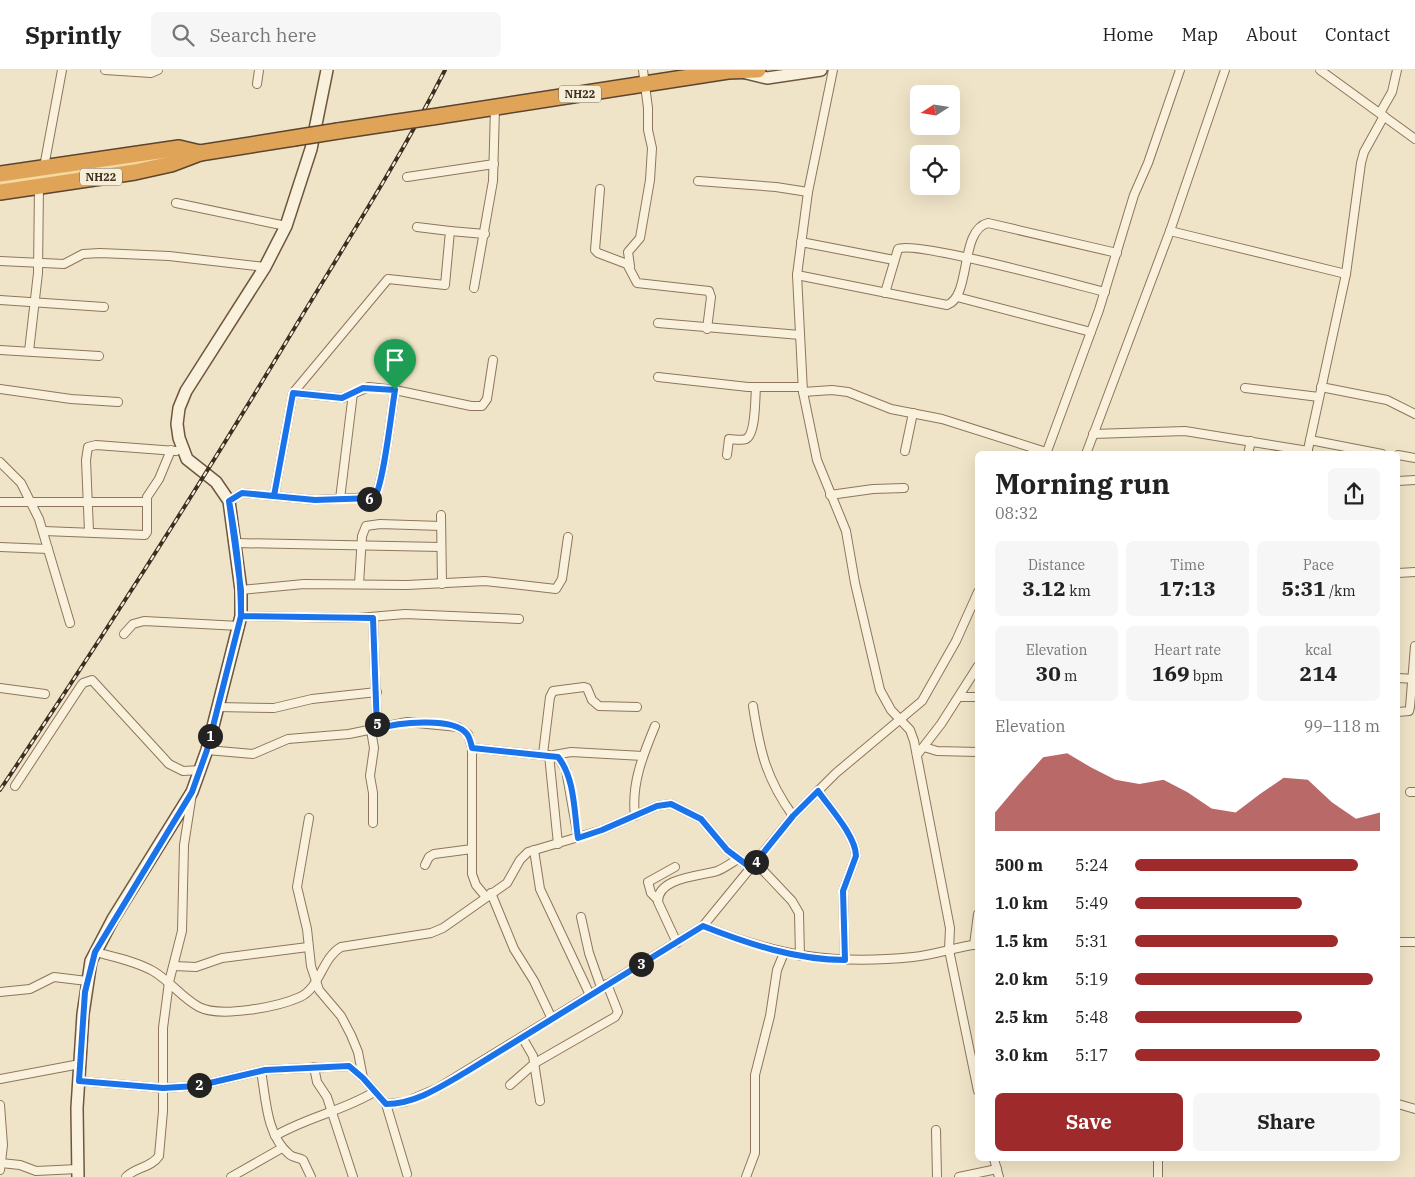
<!DOCTYPE html>
<html lang="en">
<head>
<meta charset="utf-8">
<style>
	body { margin:0; font-family:"IBM Plex Serif",serif; background:#f6f6f6; color:#222; height:100vh; display:flex; flex-direction:column; font-size:19px; white-space:nowrap }
	* { box-sizing:border-box; margin:0 }
	p { font-size:16px; color:#767676 }
	.icon { flex:none; width:28px; height:28px; fill:none; stroke:currentColor; stroke-width:2; stroke-linecap:round; stroke-linejoin:round }
	.map { position:relative; flex:1; overflow:hidden }
	.sheet { position:absolute; left:975px; top:381px; width:425px; height:710px; display:flex; flex-direction:column; background:#fff; border-radius:8px; box-shadow:0 5px 20px #0002 }
	.sheet>* { flex:none }
	.needle { width:32px; rotate:258deg }
	.fabs { position:absolute; left:910px; top:15px; display:grid; gap:10px }
	.fabs a { display:grid; place-items:center; width:50px; height:50px; border-radius:8px; background:#fff; box-shadow:0 5px 20px #0002; font-size:25px }
	.pin { position:absolute; display:grid; place-items:center; width:42px; height:42px; color:#fff; margin:-51px -21px; border-radius:50% 50% 50% 0; rotate:-45deg; box-shadow:0 0 5px #0007 }
	.pin .icon { rotate:45deg }
	.km { position:absolute; width:25px; height:25px; margin:-12px; border-radius:50%; background:#222; color:#fff; font-size:14px; line-height:25px; text-align:center }
	.round { display:grid; place-items:center; flex:none; width:52px; height:52px; border-radius:8px; background:#f6f6f6 }
	.headline { display:flex; align-items:center; justify-content:space-between; height:85px; padding:0 20px }
	h1 { font-size:28px; font-weight:800; line-height:38px }
	.figures { display:grid; grid-template-columns:repeat(3,1fr); gap:8px; height:85px; padding:5px 20px }
	.figures div { display:grid; align-content:center; border-radius:8px; background:#f6f6f6; text-align:center }
	.figures b { font-size:21px; font-weight:800 }
	.figures small { font-size:14px; font-weight:400 }
	.figures p { font-size:14px }
	.chart { height:140px; padding:10px 20px }
	.chart p { display:flex; justify-content:space-between }
	.chart svg { width:100%; height:90px; margin-top:5px; fill:#9e2a2b; opacity:.7 }
	.action { display:flex; gap:10px; margin-top:auto; padding:10px 20px }
	.action a { flex:1; height:58px; border-radius:8px; background:#9e2a2b; color:#fff; font-size:20px; font-weight:800; line-height:58px; text-align:center }
	.action a+a { background:#f6f6f6; color:#222 }
	ul { padding:0 20px; list-style:none; font-size:16px }
	li { display:grid; grid-template-columns:80px 60px 1fr; align-items:center; height:38px }
	li i { height:12px; border-radius:6px; background:#9e2a2b }
	header { display:flex; align-items:center; gap:30px; box-sizing:border-box; height:70px; padding:0 25px; background:#fff; border-bottom:1px solid #e0e0e0 }
	header strong { font-size:24px }
	nav { display:flex; gap:28px; margin-inline-start:auto; font-size:18px }
	.search { width:350px; height:45px; background:#f6f6f6; display:flex; align-items:center; gap:12px; box-sizing:border-box; padding:0 18px; border-radius:8px; color:#767676; font-size:19px }
	.map>svg:first-child { display:block }
	.lines { fill:none; stroke-linecap:round; stroke-linejoin:round }
	.street-casing { stroke:#8d765c; stroke-width:10 }
	.secondary-casing { stroke:#6f573f; stroke-width:14 }
	.primary-casing { stroke:#5b4430; stroke-width:15 }
	.highway-casing { stroke:#5b4430; stroke-width:18 }
	.street { stroke:#faf1dc; stroke-width:8 }
	.secondary { stroke:#faf1dc; stroke-width:11 }
	.primary { stroke:#f3d9a0; stroke-width:12 }
	.highway { stroke:#e0a458; stroke-width:15 }
	.rail-casing { stroke:#3d2e20; stroke-width:4 }
	.rail { stroke:#f7eed8; stroke-width:2; stroke-dasharray:5.5; stroke-linecap:butt }
	.highway-bridge-casing { stroke:#5b4430; stroke-width:18; stroke-linecap:butt }
	.highway-bridge { stroke:#e0a458; stroke-width:15 }
	.route-casing { stroke:#fff; stroke-width:10 }
	.route { stroke:#1a73e8; stroke-width:6 }
	.labels { text-anchor:middle; dominant-baseline:central; stroke-width:5; stroke-linejoin:round; paint-order:stroke }
	.shield { fill:#f7eed8; stroke:#756857; stroke-width:1 }
	.shield-label { font-size:11px; font-weight:bold; fill:#3d2e20 }
</style>
</head>
<body>
<header>
<strong>Sprintly</strong>
<div class="search"><svg class="icon" aria-label="search" viewBox="0 0 24 24"><circle cx="10" cy="10" r="6"/><path d="M15 15l6 6"/></svg>Search here</div>
<nav><a>Home</a><a>Map</a><a>About</a><a>Contact</a></nav>
</header>
<div class="map">
<svg width="1415" height="1107" viewBox="0 0 1415 1107">
	<rect width="100%" height="100%" fill="#f0e4c8"/>
	<g class="lines">
		<!-- street casing -->
		<g class="street-casing">
			<g id="street">
				<polyline points="105,0 151,3 158,0"/>
				<polyline points="833,0 808,122 797,205 803,322 817,390 846,461 855,513 880,620 891,640 910,660 914,671 950,858 949,880 978,1021"/>
				<polyline points="1320,0 1415,69"/>
				<polyline points="257,14 259,0"/>
				<polyline points="1380,43 1392,22 1397,0"/>
				<polyline points="44,97 62,0"/>
				<polyline points="407,107 494,94"/>
				<polyline points="698,111 776,117 808,122"/>
				<polyline points="600,119 595,180 598,183 627,194 637,213 709,221 711,227 707,259"/>
				<polyline points="176,133 286,156"/>
				<polyline points="450,161 485,164"/>
				<polyline points="1170,161 1346,204"/>
				<polyline points="801,172 894,190"/>
				<polyline points="0,191 64,194 83,184 100,183 169,186 265,197"/>
				<polyline points="630,196 628,182 640,168 650,110 652,78 648,60 648,38 643,0"/>
				<path d="M797,205L947,235C972,226 959,160 988,153L1117,183"/>
				<polyline points="474,218 493,111 495,37"/>
				<path d="M885,223L898,179C914,170 1077,215 1105,222"/>
				<polyline points="957,227 1091,262"/>
				<polyline points="0,230 104,237"/>
				<polyline points="658,253 800,265"/>
				<polyline points="0,280 99,286"/>
				<polyline points="29,281 38,203 39,116"/>
				<polyline points="658,307 748,317 802,317"/>
				<polyline points="1321,317 1387,330 1415,344"/>
				<polyline points="1245,318 1319,327"/>
				<polyline points="0,319 71,329 118,332"/>
				<polyline points="803,322 832,320 848,322 891,339 942,349 1046,382"/>
				<polyline points="293,323 342,328 369,317 395,320 471,336 482,336 487,329 493,290"/>
				<polyline points="1093,364 1185,361 1308,381"/>
				<polyline points="1310,370 1382,384"/>
				<polyline points="905,381 913,343"/>
				<polyline points="1046,384 1099,240 1134,125 1148,93 1180,0"/>
				<polyline points="1086,384 1170,161 1225,0"/>
				<polyline points="1248,384 1251,371"/>
				<polyline points="1307,384 1346,204 1361,93 1364,82 1384,46"/>
				<path d="M727,385L729,369C734,369 741,371 746,369C756,364 755,328 756,317"/>
				<polyline points="1398,385 1415,388"/>
				<polyline points="0,392 21,413 39,449 70,553"/>
				<polyline points="1398,411 1415,410"/>
				<polyline points="830,425 873,419 904,418"/>
				<polyline points="274,426 293,323 388,209 445,215 450,161 417,157"/>
				<polyline points="340,429 353,323"/>
				<path d="M229,431L242,423L315,430L374,427C383,419 392,337 395,320"/>
				<polyline points="0,432 146,432"/>
				<polyline points="441,445 442,514"/>
				<polyline points="44,461 145,465 147,462 147,427 159,409 171,380"/>
				<polyline points="89,461 86,390 88,377 96,375 176,381"/>
				<polyline points="236,473 441,477"/>
				<polyline points="0,477 48,479"/>
				<polyline points="1398,503 1415,502"/>
				<polyline points="359,514 362,466 366,456 380,454 441,456"/>
				<polyline points="241,520 304,514 407,515 485,511 556,519 562,509 568,467"/>
				<polyline points="241,546 358,548 405,544 519,549"/>
				<polyline points="373,547 377,659"/>
				<polyline points="124,564 133,554 144,551 240,556"/>
				<polyline points="1398,608 1415,609"/>
				<polyline points="0,618 45,624"/>
				<polyline points="960,627 978,627"/>
				<path d="M753,636C760,682 766,708 793,746"/>
				<polyline points="217,637 274,638 312,629 377,622"/>
				<polyline points="1398,642 1409,641 1410,637 1415,576"/>
				<polyline points="371,660 374,678 370,706 373,723 373,753"/>
				<polyline points="924,677 937,681 978,682"/>
				<polyline points="472,678 558,687 566,700 578,768"/>
				<polyline points="207,680 253,684 288,669 349,664 407,652 458,657 468,664 472,678 472,804 476,815 486,827"/>
				<polyline points="543,684 550,627 553,621 584,617 587,618 592,630 599,636 637,637"/>
				<polyline points="549,685 558,774"/>
				<polyline points="554,685 571,682 643,686"/>
				<polyline points="917,685 941,654 978,596"/>
				<polyline points="15,716 80,617 83,613 92,610 169,694 183,701 201,700"/>
				<path d="M818,721C829,737 856,766 856,786L843,821L845,890"/>
				<polyline points="1410,722 1415,722"/>
				<path d="M635,746C631,714 643,685 655,656"/>
				<polyline points="309,748 297,817 307,859 311,896 319,920 341,946 351,965 358,982 363,1008"/>
				<polyline points="534,780 540,819 590,925"/>
				<polyline points="756,793 792,831 799,843 800,886"/>
				<polyline points="425,795 429,787 434,784 472,779"/>
				<polyline points="491,823 514,879 534,911 552,949"/>
				<polyline points="657,829 651,823 648,812 675,797"/>
				<polyline points="581,847 589,883 601,917"/>
				<path d="M703,856C777,886 834,895 913,887C935,885 956,877 978,874"/>
				<polyline points="1398,872 1415,872"/>
				<path d="M677,873L658,832C657,807 702,806 717,801C725,798 731,793 738,789"/>
				<polyline points="974,875 978,844"/>
				<path d="M95,882C114,887 135,891 153,901C170,911 182,928 199,937C220,948 278,937 300,927C320,918 322,888 341,877L431,863L443,858L507,813L520,790L528,782L602,760L657,736L671,734L701,749L727,780L751,798"/>
				<polyline points="174,896 196,897 222,888 308,877"/>
				<polyline points="0,922 30,919 54,907 87,911"/>
				<polyline points="522,967 533,986 540,1031"/>
				<polyline points="314,997 317,1012 327,1027 353,1107"/>
				<path d="M261,1001C266,1028 266,1065 289,1084C293,1088 298,1087 303,1090L311,1107"/>
				<polyline points="0,1009 80,994"/>
				<polyline points="79,1011 163,1018 197,1016 265,1000 349,996 363,1008 386,1034 405,1032 438,1018 703,856 793,746 836,703 922,631 956,571 978,522"/>
				<polyline points="510,1015 535,993 615,947 618,942 607,914"/>
				<polyline points="386,1034 407,1104"/>
				<polyline points="1398,1034 1415,1039"/>
				<polyline points="0,1035 3,1075 0,1100"/>
				<polyline points="936,1060 937,1107"/>
				<path d="M275,1066C307,1047 343,1041 374,1022"/>
				<polyline points="994,1089 999,1107"/>
				<polyline points="1158,1089 1158,1107"/>
				<polyline points="1,1093 20,1095 36,1101 78,1099"/>
				<path d="M126,1107C135,1097 151,1098 159,1086L163,1041V958L169,912L182,861L184,775L192,724"/>
				<polyline points="231,1107 282,1078"/>
				<polyline points="746,1107 755,1083 755,1005 770,946 777,900 784,883"/>
				<polyline points="959,1107 997,1099"/>
			</g>
		</g>
		<!-- secondary casing -->
		<g class="secondary-casing">
			<g id="secondary">
				<polyline points="746,3 767,8 821,0"/>
				<polyline points="78,1107 77,1038 83,944 91,891 113,849 192,722 207,680 241,546 241,520 229,431 216,412 187,389 179,368 177,354 179,338 186,321 265,197 286,156 311,79 327,0"/>
			</g>
		</g>
		<!-- primary casing -->
		<g class="primary-casing">
			<polyline id="primary" points="0,113 168,88"/>
		</g>
		<!-- highway casing -->
		<g class="highway-casing">
			<g id="highway">
				<polyline points="432,47 728,1 758,0"/>
				<polyline points="338,61 391,53"/>
				<polyline points="0,104 179,78 200,83"/>
				<polyline points="0,122 135,102 171,94 200,83 294,68"/>
			</g>
		</g>
		<!-- street -->
		<use href="#street" class="street"/>
		<!-- secondary -->
		<use href="#secondary" class="secondary"/>
		<!-- primary -->
		<use href="#primary" class="primary"/>
		<!-- highway -->
		<use href="#highway" class="highway"/>
		<!-- rail casing -->
		<g class="rail-casing">
			<path id="rail" d="M0,720C103,567 202,412 297,254C348,170 401,87 445,0"/>
		</g>
		<!-- rail -->
		<use href="#rail" class="rail"/>
		<!-- highway-bridge casing -->
		<g class="highway-bridge-casing">
			<g id="highway-bridge">
				<polyline points="391,53 432,47"/>
				<polyline points="294,68 338,61"/>
			</g>
		</g>
		<!-- highway-bridge -->
		<use href="#highway-bridge" class="highway-bridge"/>
	</g>
	<g class="lines">
		<!-- route casing -->
		<g class="route-casing">
			<path id="route" d="M395,320L363,318L342,328L293,323L274,426L242,423L229,431L241,520V546L207,680L192,722L95,882L85,922L79,1011L163,1018L197,1016L265,1000L349,996L363,1008L386,1034C415,1034 442,1016 466,1002L703,856C748,874 797,890 845,890L843,821L856,786C856,766 829,737 818,721L793,746L751,798L727,780L701,749L671,734L657,736L602,760L578,768C574,742 575,708 558,687L472,678C471,673 470,668 467,664C453,646 396,653 377,659L373,548L241,546C241,507 236,469 229,431L242,423L315,430L374,428C383,419 392,337 395,320"/>
		</g>
		<!-- route -->
		<use href="#route" class="route"/>
	</g>
	<g class="labels">
		<!-- shield labels -->
		<g class="shield">
			<rect x="559" y="15.5" width="42" height="17" rx="4"/>
			<rect x="80" y="98.5" width="42" height="17" rx="4"/>
		</g>
		<g class="shield-label">
			<text x="580" y="24">NH22</text>
			<text x="101" y="107">NH22</text>
		</g>
	</g>
</svg>
<div class="fabs">
<a><svg class="needle" viewBox="-14 -14 28 28"><path d="M0-13l5 13h-10z" fill="#e53935"/><path d="M0 13l5-13h-10z" fill="#767676"/></svg></a>
<a><svg class="icon" aria-label="locate" viewBox="0 0 24 24"><circle cx="12" cy="12" r="6"/><path d="M12 2v4M12 18v4M2 12h4M18 12h4"/></svg></a>
</div>
<div class="pin" style="left:395px;top:320px;background:#1e9e55"><svg class="icon" aria-label="arrive" viewBox="0 0 24 24"><path d="M6 21V4h12l-3 4 3 4H6"/></svg></div>
<b class="km" style="left:210px;top:666px">1</b>
<b class="km" style="left:199px;top:1015px">2</b>
<b class="km" style="left:641px;top:894px">3</b>
<b class="km" style="left:756px;top:792px">4</b>
<b class="km" style="left:377px;top:654px">5</b>
<b class="km" style="left:369px;top:429px">6</b>
<section class="sheet">
<div class="headline"><div><h1>Morning run</h1><p>08:32</p></div><a class="round"><svg class="icon" aria-label="share" viewBox="0 0 24 24"><path d="M12 15V3M7 8l5-5 5 5M5 13v7h14v-7"/></svg></a></div>
<div class="figures">
<div><p>Distance</p><b>3.12<small> km</small></b></div>
<div><p>Time</p><b>17:13</b></div>
<div><p>Pace</p><b>5:31<small> /km</small></b></div>
</div>
<div class="figures">
<div><p>Elevation</p><b>30<small> m</small></b></div>
<div><p>Heart rate</p><b>169<small> bpm</small></b></div>
<div><p>kcal</p><b>214</b></div>
</div>
<div class="chart"><p><span>Elevation</span>99–118 m</p>
<svg viewBox="0 0 160 44" preserveAspectRatio="none"><path d="M0 44V35L10 21L20 8L30 6L40 13L50 19L60 21L70 19L80 25L90 33L100 35L110 26L120 18L130 19L140 30L150 38L160 35V44z"/></svg>
</div>
<ul>
<li><b>500 m</b>5:24<i style="width:91%"></i></li>
<li><b>1.0 km</b>5:49<i style="width:68%"></i></li>
<li><b>1.5 km</b>5:31<i style="width:83%"></i></li>
<li><b>2.0 km</b>5:19<i style="width:97%"></i></li>
<li><b>2.5 km</b>5:48<i style="width:68%"></i></li>
<li><b>3.0 km</b>5:17<i style="width:100%"></i></li>
</ul>
<div class="action"><a>Save</a><a>Share</a></div>
</section>
</div>
</body>
</html>
